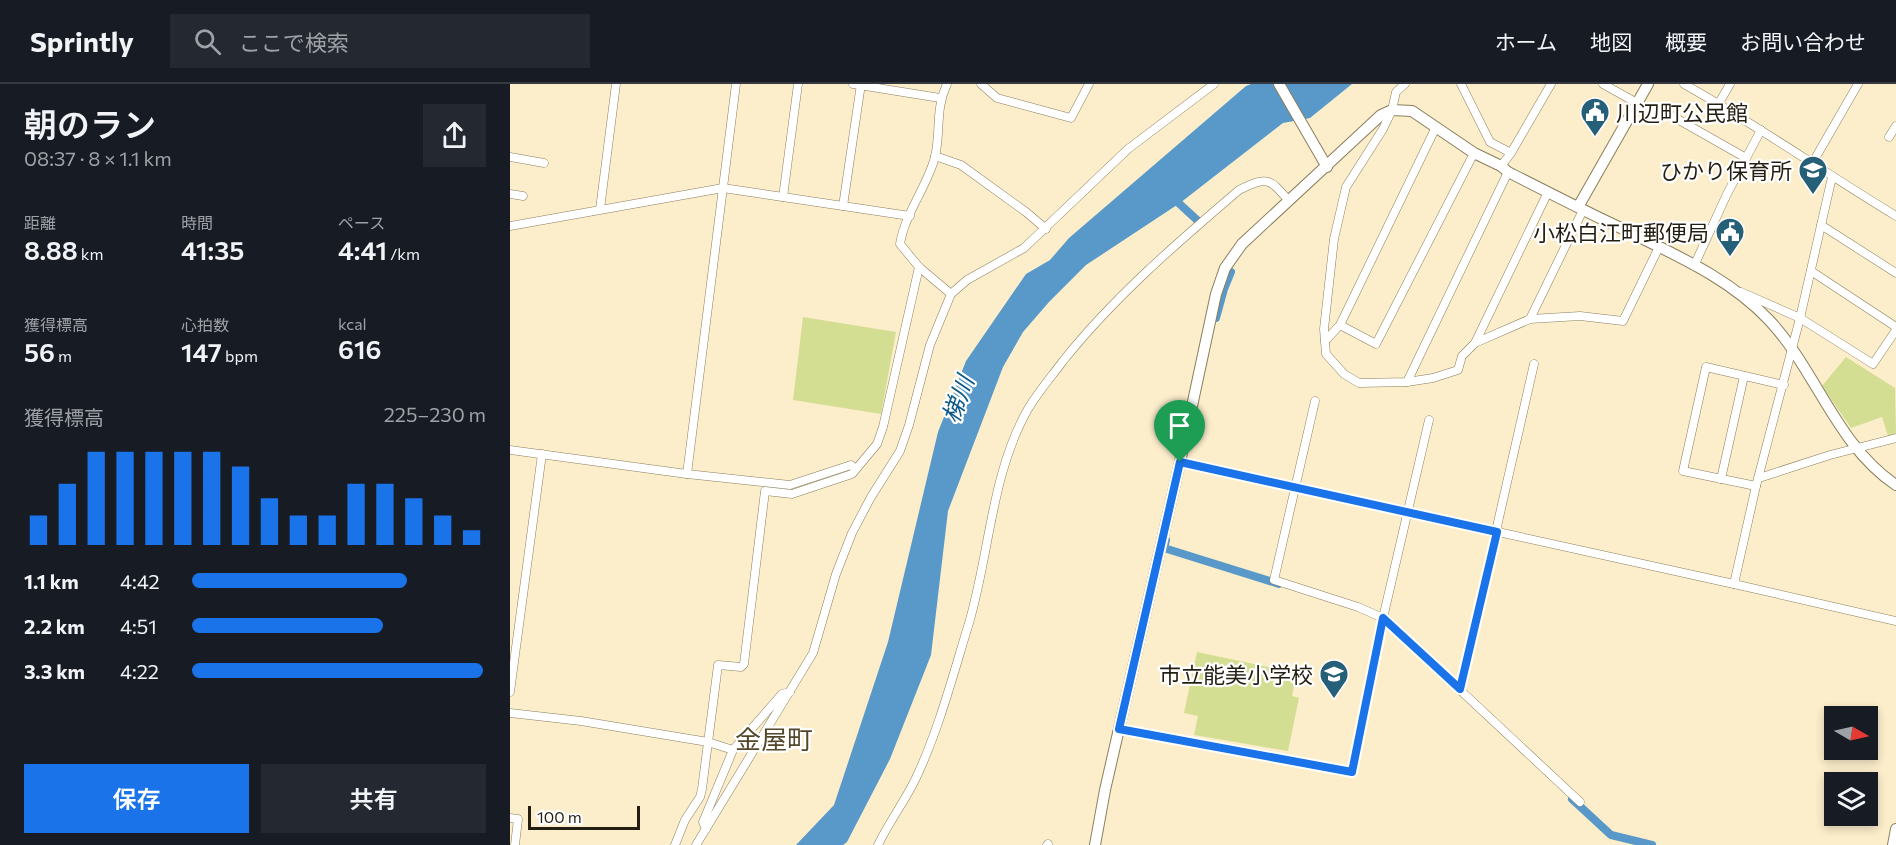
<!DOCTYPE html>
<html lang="ja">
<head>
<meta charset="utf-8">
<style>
	body { margin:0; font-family:Commissioner,"Noto Sans JP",sans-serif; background:#242831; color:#f1f3f6; height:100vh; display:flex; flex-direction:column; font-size:22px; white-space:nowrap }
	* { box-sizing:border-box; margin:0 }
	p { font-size:20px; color:#9ea1a6 }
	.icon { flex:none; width:33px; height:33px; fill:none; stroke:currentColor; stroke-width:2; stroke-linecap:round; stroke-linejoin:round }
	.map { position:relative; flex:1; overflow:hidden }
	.side { display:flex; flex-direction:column; background:#171b24; width:510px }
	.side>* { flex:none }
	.needle { width:39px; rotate:99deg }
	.tools { position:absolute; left:1314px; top:622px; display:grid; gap:12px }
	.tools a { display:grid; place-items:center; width:54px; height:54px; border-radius:0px; background:#171b24; box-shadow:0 3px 9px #0003; font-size:30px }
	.scale { position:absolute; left:18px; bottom:15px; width:112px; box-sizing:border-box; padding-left:6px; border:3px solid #231e11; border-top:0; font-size:16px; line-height:21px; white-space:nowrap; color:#231e11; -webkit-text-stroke:4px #fff; paint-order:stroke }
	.pin { position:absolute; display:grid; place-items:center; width:51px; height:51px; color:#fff; margin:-62px -26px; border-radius:50% 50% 50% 0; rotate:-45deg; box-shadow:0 0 6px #0007 }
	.pin .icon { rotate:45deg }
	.round { display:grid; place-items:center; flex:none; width:63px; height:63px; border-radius:0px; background:#242831 }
	.overview { display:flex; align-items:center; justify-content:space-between; height:102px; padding:0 24px }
	h1 { font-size:33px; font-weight:600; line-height:45px }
	.figures { display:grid; grid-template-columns:repeat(3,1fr); gap:9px; height:102px; padding:6px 24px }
	.figures div { display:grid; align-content:center }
	.figures b { font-size:26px; font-weight:600 }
	.figures small { font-size:16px; font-weight:400 }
	.figures p { font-size:16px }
	.chart { height:168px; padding:12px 24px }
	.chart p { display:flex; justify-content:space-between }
	.chart svg { width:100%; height:108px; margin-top:6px; stroke:#1a73e8; stroke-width:6 }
	.action { display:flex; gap:12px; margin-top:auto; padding:12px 24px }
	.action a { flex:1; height:69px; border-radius:0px; background:#1a73e8; color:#fff; font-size:24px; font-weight:600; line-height:69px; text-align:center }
	.action a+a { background:#242831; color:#f1f3f6 }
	ul { padding:0 24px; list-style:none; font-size:20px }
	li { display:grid; grid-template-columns:96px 72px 1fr; align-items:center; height:45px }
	li i { height:15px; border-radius:8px; background:#1a73e8 }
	header { display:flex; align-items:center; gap:36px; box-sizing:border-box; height:84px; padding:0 30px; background:#171b24; border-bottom:2px solid #363941 }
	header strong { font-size:28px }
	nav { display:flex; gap:33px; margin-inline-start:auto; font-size:21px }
	.search { width:420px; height:54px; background:#242831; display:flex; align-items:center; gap:15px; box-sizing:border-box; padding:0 21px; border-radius:0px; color:#9ea1a6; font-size:22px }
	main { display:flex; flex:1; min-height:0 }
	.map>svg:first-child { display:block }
	.green { fill:#d3de93 }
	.water { fill:#5899ca }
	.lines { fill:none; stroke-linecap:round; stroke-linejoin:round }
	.canal { stroke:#5899ca; stroke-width:8 }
	.street-casing { stroke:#8a7e5d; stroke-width:9 }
	.secondary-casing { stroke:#8a7e5d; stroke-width:12 }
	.street { stroke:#fff; stroke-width:8 }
	.secondary { stroke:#fff; stroke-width:10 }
	.route-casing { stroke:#fff; stroke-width:12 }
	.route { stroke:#1a73e8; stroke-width:8 }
	.labels { text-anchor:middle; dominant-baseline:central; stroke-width:4.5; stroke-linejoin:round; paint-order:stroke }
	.poi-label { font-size:22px; fill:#231e11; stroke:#fff; text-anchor:end }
	.water-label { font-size:24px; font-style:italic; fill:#0e5b8a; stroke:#fff }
	.quarter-label { font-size:26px; fill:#524728; stroke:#fff }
</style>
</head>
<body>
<header>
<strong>Sprintly</strong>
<div class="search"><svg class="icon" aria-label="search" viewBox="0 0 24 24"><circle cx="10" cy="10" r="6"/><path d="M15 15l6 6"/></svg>ここで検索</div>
<nav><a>ホーム</a><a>地図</a><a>概要</a><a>お問い合わせ</a></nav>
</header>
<main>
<section class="side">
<div class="overview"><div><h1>朝のラン</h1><p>08:37 · 8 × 1.1 km</p></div><a class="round"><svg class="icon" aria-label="share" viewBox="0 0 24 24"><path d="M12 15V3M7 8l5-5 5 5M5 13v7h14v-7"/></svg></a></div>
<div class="figures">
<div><p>距離</p><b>8.88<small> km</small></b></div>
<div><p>時間</p><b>41:35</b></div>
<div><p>ペース</p><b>4:41<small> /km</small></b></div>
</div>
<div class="figures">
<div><p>獲得標高</p><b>56<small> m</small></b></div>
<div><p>心拍数</p><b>147<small> bpm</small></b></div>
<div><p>kcal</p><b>616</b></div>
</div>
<div class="chart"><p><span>獲得標高</span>225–230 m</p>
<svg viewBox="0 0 160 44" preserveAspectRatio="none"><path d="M5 44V32M15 44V19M25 44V6M35 44V6M45 44V6M55 44V6M65 44V6M75 44V12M85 44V25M95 44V32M105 44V32M115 44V19M125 44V19M135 44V25M145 44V32M155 44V38"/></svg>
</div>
<ul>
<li><b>1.1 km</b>4:42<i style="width:73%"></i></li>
<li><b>2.2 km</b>4:51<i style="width:65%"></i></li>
<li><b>3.3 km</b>4:22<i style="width:99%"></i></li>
</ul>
<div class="action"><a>保存</a><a>共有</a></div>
</section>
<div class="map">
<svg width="1386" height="761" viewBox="0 0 1386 761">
	<rect width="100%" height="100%" fill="#fceecb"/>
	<!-- green -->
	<g class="green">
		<polygon points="293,233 386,248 371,330 283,316"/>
		<polygon points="1336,273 1385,304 1386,349 1378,352 1372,333 1341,344 1312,302"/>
		<polygon points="687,568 787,589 782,612 789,614 778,667 684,651 688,632 674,629"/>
	</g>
	<!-- water -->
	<polygon class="water" points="741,0 842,0 800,34 773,39 670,119 576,181 539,218 513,248 493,283 438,427 421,571 380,675 337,758 333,761 286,761 324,721 378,558 428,348 456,277 516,190 540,176 559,154 736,2"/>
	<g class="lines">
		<!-- canal -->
		<g class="canal">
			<polyline points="661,112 687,136"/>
			<polyline points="706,234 714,205 721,188"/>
			<polyline points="656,456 654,464 769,500"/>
			<polyline points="1062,715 1101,751 1142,761"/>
		</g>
		<!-- street casing -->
		<g class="street-casing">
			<g id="street">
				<polyline points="343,0 430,14"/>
				<path d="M437,0C425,25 431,47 425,73C417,103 395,129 390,160L409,183L441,210"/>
				<polyline points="471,0 487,14 561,34 579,0"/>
				<polyline points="895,0 886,8 882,26 873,45 836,103 824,155 814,245 816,270 834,290 849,299 897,298 923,294 948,286 952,272 965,259 1020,235 1070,232 1113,237 1149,163"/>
				<polyline points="951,0 980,58 1001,69"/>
				<polyline points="1093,0 1145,29 1162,32 1236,74"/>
				<path d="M1174,0C1247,41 1315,89 1386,132"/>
				<polyline points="1209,19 1220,0"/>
				<polyline points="1379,53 1386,42"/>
				<polyline points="425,72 451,81 516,128 536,145"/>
				<polyline points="0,73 34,79"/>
				<polyline points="1303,78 1348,0"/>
				<polyline points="991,82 1001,69 1041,0"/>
				<polyline points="1322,93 1290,234 1246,402 1224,500 1386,537"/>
				<polyline points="0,110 13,112"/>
				<polyline points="273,113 288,0"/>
				<polyline points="333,122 351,0"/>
				<polyline points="90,125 106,0"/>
				<polyline points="1311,141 1386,189"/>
				<polyline points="0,142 213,104 400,132"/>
				<polyline points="1184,182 1217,110 1251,46"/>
				<polyline points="1301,187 1386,243"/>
				<polyline points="1231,208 1290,234 1363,280 1386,246"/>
				<polyline points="1020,235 1073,126"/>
				<polyline points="830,241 866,260 964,69"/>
				<polyline points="815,257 830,241 926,43"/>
				<polyline points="965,259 1038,108"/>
				<polyline points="897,298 998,88"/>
				<polyline points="805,317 764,496 848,523 873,534 1070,718"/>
				<polyline points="0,366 177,390 280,401 341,381 346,385"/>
				<polyline points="670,378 1224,500"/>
				<polyline points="177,390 226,0"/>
				<polyline points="1249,394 1320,371 1386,354"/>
				<polyline points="1211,395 1234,292"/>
				<polyline points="1246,402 1173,387 1196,283 1274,301"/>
				<polyline points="950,605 1024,280"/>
				<polyline points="0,608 32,370"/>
				<polyline points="0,629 71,637 198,658 223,666 272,610 280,608"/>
				<polyline points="609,645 842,688 873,534 919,336"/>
				<polyline points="0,734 8,735 5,761"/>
				<polyline points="196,745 193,738 223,666"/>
				<polyline points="165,761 175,736 190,713 192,705 208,581 231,583 234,580 255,407 282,410 342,390 367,360 373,343 409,183"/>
				<polyline points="186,761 303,569 326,490 342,449 361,413 390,367 399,341 420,261 441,210 457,196 514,164 618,65 704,0"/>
				<path d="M368,761C379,738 395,717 406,694C429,645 443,591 459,539C480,468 481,390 518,325C528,308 542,292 553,277C604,213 667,159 729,106C758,92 759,94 779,117"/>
				<polyline points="537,761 538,760"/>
			</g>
		</g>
		<!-- secondary casing -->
		<g class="secondary-casing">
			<g id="secondary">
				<polyline points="769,0 817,83"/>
				<polyline points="1068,123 1138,0"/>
				<path d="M585,761L595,706L670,378L706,210L715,184L732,160L871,31L882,26L902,27L964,69L991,82L998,88C1036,107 1074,127 1113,145C1165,171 1218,193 1259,236C1306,286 1327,362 1386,401"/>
				<polyline points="1383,761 1386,745"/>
			</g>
		</g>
		<!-- street -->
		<use href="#street" class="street"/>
		<!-- secondary -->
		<use href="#secondary" class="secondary"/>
	</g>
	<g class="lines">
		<!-- route casing -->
		<g class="route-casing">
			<polygon id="route" points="670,378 987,448 950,605 873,534 842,688 609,645"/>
		</g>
		<!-- route -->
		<use href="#route" class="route"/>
	</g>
	<!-- icons -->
	<defs>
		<g id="civic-pin" transform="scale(1.5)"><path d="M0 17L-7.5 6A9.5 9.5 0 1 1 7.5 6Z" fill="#265f78" stroke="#fff"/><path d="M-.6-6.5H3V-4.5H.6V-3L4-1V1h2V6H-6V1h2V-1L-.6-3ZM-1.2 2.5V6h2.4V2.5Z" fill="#fff"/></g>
		<g id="school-pin" transform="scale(1.5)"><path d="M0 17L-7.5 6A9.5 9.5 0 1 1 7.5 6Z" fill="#265f78" stroke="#fff"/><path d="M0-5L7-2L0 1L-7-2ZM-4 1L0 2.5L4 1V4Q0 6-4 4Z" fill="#fff"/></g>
	</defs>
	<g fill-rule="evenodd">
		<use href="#civic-pin" x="1085" y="28"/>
		<use href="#school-pin" x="1303" y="86"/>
		<use href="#civic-pin" x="1220" y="148"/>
		<use href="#school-pin" x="824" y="590"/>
	</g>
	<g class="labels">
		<!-- poi labels -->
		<g class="poi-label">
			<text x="1106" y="28" text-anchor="start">川辺町公民館</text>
			<text x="1282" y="86">ひかり保育所</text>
			<text x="1199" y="148">小松白江町郵便局</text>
			<text x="803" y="590">市立能美小学校</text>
		</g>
		<!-- water labels -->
		<g class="water-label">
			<text transform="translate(447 315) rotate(-70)">梯川</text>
		</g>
		<!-- quarter labels -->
		<g class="quarter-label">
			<text x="264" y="654">金屋町</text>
		</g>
	</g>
</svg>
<div class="tools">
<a><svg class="needle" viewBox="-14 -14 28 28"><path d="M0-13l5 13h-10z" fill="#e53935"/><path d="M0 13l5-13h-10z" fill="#9ea1a6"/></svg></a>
<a><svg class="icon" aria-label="layers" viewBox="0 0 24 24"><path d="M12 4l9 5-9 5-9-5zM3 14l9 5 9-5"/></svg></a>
</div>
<div class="scale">100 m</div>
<div class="pin" style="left:670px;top:378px;background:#1e9e55"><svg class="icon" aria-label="arrive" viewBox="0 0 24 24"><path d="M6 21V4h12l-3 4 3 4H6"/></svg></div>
</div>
</main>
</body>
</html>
